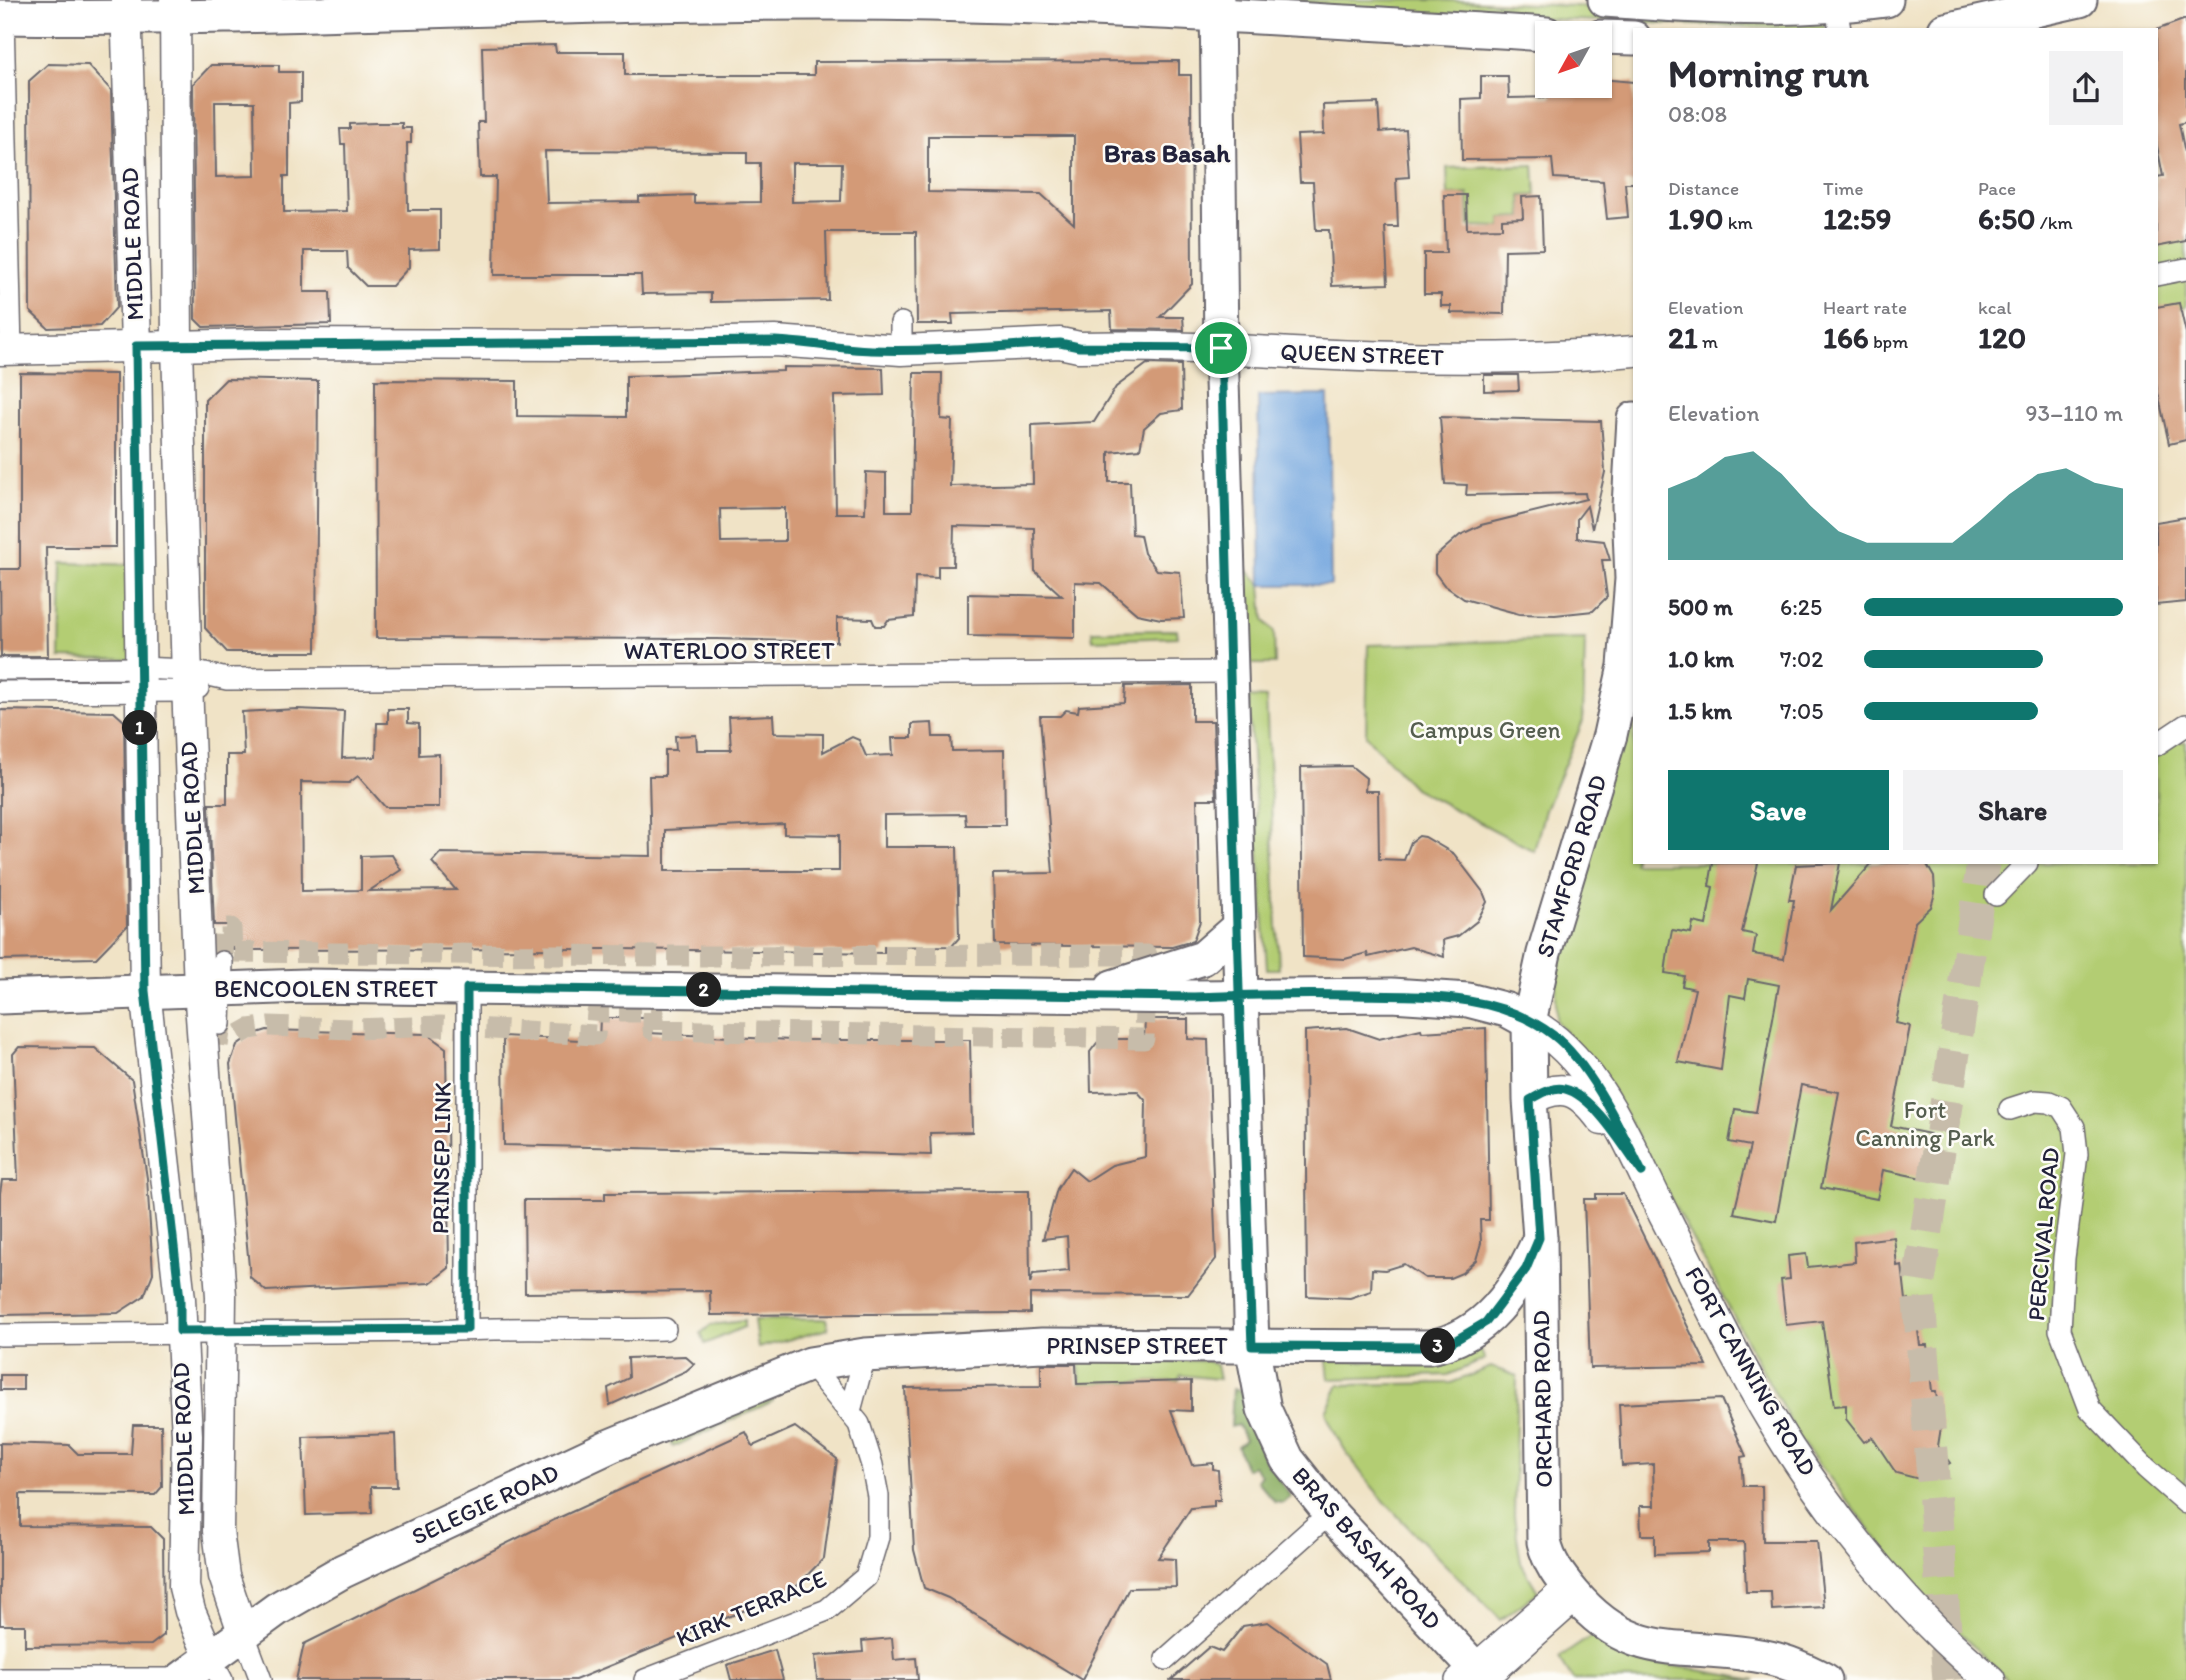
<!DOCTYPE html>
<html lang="en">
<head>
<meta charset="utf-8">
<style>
	body { margin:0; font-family:Itim,sans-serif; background:#f2f2f3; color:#2b2b33; height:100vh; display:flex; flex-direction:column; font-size:26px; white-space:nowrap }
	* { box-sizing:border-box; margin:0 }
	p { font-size:23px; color:#7c7c81 }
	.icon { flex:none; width:38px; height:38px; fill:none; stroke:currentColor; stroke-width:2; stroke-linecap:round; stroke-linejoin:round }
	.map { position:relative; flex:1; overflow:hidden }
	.details { position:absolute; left:1633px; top:28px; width:525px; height:836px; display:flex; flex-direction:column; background:#fff; border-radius:0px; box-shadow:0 2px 5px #0004 }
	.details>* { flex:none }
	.needle { width:46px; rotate:230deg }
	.fabs { position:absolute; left:1535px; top:21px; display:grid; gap:14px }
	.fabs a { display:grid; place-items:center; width:77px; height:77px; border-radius:0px; background:#fff; box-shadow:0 2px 5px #0004; font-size:35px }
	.pin { position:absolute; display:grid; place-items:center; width:60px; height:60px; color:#fff; margin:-30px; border:4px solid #fff; border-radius:50%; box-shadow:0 2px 7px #0007 }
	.km { position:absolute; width:35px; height:35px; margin:-18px; border-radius:50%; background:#222; color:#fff; font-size:19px; line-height:35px; text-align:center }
	.round { display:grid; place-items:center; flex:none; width:74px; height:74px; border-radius:0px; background:#f2f2f3 }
	.head { display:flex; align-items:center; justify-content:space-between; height:119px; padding:0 35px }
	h1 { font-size:38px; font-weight:700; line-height:52px }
	.stats { display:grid; grid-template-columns:repeat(3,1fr); gap:10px; height:119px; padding:7px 35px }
	.stats div { display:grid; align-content:center }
	.stats b { font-size:30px; font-weight:700 }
	.stats small { font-size:19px; font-weight:400 }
	.stats p { font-size:19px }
	.chart { height:196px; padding:14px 35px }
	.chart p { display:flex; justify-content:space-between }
	.chart svg { width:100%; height:126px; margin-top:7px; fill:#0f766e; opacity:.7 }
	.action { display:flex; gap:14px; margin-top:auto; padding:14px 35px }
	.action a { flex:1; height:80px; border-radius:0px; background:#0f766e; color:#fff; font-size:28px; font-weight:700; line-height:80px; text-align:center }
	.action a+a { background:#f2f2f3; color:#2b2b33 }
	ul { padding:0 35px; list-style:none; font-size:23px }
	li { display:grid; grid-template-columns:112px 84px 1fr; align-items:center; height:52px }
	li i { height:18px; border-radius:9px; background:#0f766e }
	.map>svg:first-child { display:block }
	.green { fill:#b3cd73; stroke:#6a7857; stroke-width:2 }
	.forest { fill:#8eb065; stroke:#586950; stroke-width:2 }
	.water { fill:#72a5de; stroke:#4a648c; stroke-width:2 }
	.building { fill:#d39a77; fill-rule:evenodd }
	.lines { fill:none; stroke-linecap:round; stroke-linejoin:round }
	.street-tunnel { stroke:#c7bcaa; stroke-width:21; stroke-dasharray:21 10; stroke-linecap:butt }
	.primary-tunnel { stroke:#c7bcaa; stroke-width:33; stroke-dasharray:33 17; stroke-linecap:butt }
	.street-casing { stroke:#6a666c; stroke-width:24 }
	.secondary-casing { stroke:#6a666c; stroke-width:33 }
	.primary-casing { stroke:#6a666c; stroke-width:37 }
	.street { stroke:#fff; stroke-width:21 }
	.secondary { stroke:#fff; stroke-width:30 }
	.primary { stroke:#fff; stroke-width:33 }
	.route-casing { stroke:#fff; stroke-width:14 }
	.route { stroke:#0f766e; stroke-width:9 }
	.labels { text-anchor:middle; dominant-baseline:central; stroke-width:5; stroke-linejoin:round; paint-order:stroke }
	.street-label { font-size:24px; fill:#22223b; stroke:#fdfcf7 }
	.park-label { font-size:24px; fill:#555e4f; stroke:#fdfcf7 }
	.neighbourhood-label { font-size:26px; font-weight:bold; fill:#22223b; stroke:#fdfcf7 }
</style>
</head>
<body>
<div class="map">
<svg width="2186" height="1680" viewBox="0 0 2186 1680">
	<rect width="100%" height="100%" fill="#fdfcf7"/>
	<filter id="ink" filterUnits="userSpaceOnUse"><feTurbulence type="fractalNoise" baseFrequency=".0143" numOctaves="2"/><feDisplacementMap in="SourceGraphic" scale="14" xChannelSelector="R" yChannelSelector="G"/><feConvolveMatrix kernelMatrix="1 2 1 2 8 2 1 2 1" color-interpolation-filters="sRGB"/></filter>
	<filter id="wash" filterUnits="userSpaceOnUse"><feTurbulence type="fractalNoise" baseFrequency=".00686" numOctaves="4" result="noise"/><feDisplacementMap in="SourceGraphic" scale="28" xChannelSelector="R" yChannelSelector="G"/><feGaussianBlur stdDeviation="1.57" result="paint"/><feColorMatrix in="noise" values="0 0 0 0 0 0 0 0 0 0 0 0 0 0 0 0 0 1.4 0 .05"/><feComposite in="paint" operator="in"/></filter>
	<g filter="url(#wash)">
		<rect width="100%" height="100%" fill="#f0e3c6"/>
		<!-- green -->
		<g class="green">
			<polygon points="1261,0 1437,0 1823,17 1825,30 1271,8 1263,5"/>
			<polygon points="1534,165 1536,195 1521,196 1522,217 1501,218 1501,227 1469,226 1468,194 1448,195 1447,168"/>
			<polygon points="2186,237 2186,307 2156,314 2156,242"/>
			<polygon points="62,563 148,565 146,660 60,658"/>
			<polygon points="1241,563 1261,585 1264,620 1274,632 1275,664 1247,664"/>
			<polygon points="1177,630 1178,637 1093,640 1092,631"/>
			<polygon points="1585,639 1583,721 1545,810 1534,851 1414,788 1366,736 1368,645"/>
			<polygon points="1634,673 1634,863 2156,863 2156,736 2186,742 2186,1680 2007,1680 1920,1593 1800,1440 1610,1086 1556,1021 1556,974"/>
			<polygon points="1248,697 1266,698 1279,969 1267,969"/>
			<polygon points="826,1319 828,1329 758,1348 754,1320"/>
			<polygon points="744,1321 744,1327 705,1344 701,1333 711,1325"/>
			<polygon points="1480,1350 1485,1359 1448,1375 1329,1379 1327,1360 1436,1363"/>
			<polygon points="1078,1358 1207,1361 1216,1365 1219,1379 1181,1375 1178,1381 1081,1384"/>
			<path d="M1491,1367L1517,1376L1514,1516L1521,1563L1538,1592L1501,1620C1450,1567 1348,1479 1326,1412L1339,1385L1451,1383Z"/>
			<polygon points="769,1393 773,1401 673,1447 669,1438"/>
			<polygon points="1596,1633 1634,1659 1755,1680 1573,1680 1559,1658"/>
		</g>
		<!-- forest -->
		<polygon class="forest" points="1233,1389 1242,1390 1263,1457 1291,1497 1283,1503 1275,1502 1257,1481 1261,1475 1253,1465 1246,1469 1237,1446 1245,1440 1238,1425 1231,1427"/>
		<!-- water -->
		<polygon class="water" points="1328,395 1331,585 1261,585 1258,396"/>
		<g id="blocks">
			<!-- building -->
			<g class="building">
				<polygon points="2186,19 2186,122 2179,124 2186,158 2186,241 2156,247 2156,177 2163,176 2156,141 2156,30"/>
				<path d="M555,45L556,52H625V75H814V62L1179,61V75H1191L1192,284L1160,317H1183L1184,330L1112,329L1111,311L952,314L953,324H917L916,232H826L828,300L711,302V293L642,294L641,275H494L496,177H480L478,122H484L482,47ZM928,136H1074V224L1041,194L928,192ZM545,151L747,152V163H760V202L694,203V195L639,197V202L547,203ZM792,163H842L841,201L792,202Z"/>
				<polygon points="48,64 88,65 111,90 117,307 100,326 48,328 30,311 29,81"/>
				<path d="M211,65H279V72H301V102L289,103V176H284V212L347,211L345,144H341L340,129H350V124L376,123H402V128H411V143H407L408,210H440V249L409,250V267L392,286H366L348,268L347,251H304V292H330L331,324L203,327L195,319L193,84ZM215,102H254L255,176L216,177Z"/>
				<polygon points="1481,76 1508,76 1509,98 1552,97 1553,86 1600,86 1600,79 1634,82 1634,183 1625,183 1628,217 1607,219 1603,181 1554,178 1552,159 1462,160 1461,99 1481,98"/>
				<polygon points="1378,103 1380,132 1406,130 1409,177 1396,178 1398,227 1385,227 1388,284 1332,286 1329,230 1316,230 1313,182 1300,182 1297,135 1324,134 1323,105"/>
				<polygon points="1444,195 1466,195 1467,229 1502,228 1502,219 1523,218 1522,197 1541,196 1543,249 1505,250 1504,314 1451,313 1451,306 1441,306 1441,294 1424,294 1424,253 1446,253"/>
				<polygon points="2179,303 2186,333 2186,440 2169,444 2156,384 2156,307"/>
				<path d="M1147,364L1181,365L1182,410L1161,413L1144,428L1140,449L1109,452V482H1130L1132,534L1140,535L1144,553L1157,570L1180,572L1184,618L1161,619L1137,614L1101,583L1075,582V638L968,636V594L1062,596L1035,571L1034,528L954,526L953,566H938V578L915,577L914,617L888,620L884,626H875L872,619L837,618V642L717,639L376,638L375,380L517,381V416L626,417V376L783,371V367L883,368L884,395L834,396L836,513H865L866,472L886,473V511H912L914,373H942L941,419L952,420L950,486L1033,484L1032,425L1094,422L1116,387ZM785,508V541L721,542L720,509Z"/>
				<polygon points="20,373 116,374 116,547 46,547 48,656 1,656 0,569 20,569"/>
				<polygon points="1484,375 1518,375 1519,390 1484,391"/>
				<polygon points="226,379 318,381 316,652 227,652 205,628 205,400"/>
				<polygon points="1440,417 1601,421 1605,472 1592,529 1587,506 1577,519 1577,538 1604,541 1610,560 1602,560 1607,597 1593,611 1555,615 1519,614 1464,599 1444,585 1435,573 1435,557 1460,535 1481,525 1586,499 1585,493 1466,495 1467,485 1445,484"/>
				<polygon points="2186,517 2186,602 2156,605 2156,522"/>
				<polygon points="1192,685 1192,721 1213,721 1216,799 1197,799 1200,921 1193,941 1172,947 995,945 993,874 1053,873 1040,716 1060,716 1066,710 1078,712 1079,706 1124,703 1125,686"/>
				<path d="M297,709L344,711L342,758L376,757L377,723H388V709H408V723L419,724V755L439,754V807H385L358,776L349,783L301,782L302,891L361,890V856L392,855L401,870L369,891L456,890L432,862L440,853L651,856L649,776H665V750H676L675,736L696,735L697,750H731L729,717L773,715L774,733L823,734V752L852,737L859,740L866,756L893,755L892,738H912V724L932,723L933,737H951L952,751L1004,750L1005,825H966L965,814L884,815V847H957L959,938L952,946L884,947V953L619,949L233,950V925H214L209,804H227V755H244L242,712ZM784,824V834L839,835V871H665V830Z"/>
				<polygon points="0,710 114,712 124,721 127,926 96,958 0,960"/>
				<polygon points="1351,766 1366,778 1365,791 1378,791 1379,859 1404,860 1411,842 1419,836 1425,837 1454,854 1483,892 1487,902 1477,921 1458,936 1443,940 1444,957 1411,947 1368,957 1367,953 1345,959 1303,957 1301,767"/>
				<polygon points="1713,863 1758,863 1742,932 1756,935 1753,954 1784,959 1794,900 1789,900 1796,865 1840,863 1831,910 1872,863 1926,863 1934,877 1935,893 1931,907 1915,922 1896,1023 1910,1026 1891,1126 1930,1134 1922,1178 1883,1170 1877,1199 1821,1188 1839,1092 1801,1085 1776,1221 1734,1213 1750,1146 1729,1142 1735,1109 1756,1112 1779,985 1748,979 1745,998 1730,995 1721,1070 1678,1062 1695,989 1682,986 1684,976 1665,973 1668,951 1672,930 1691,933 1693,922 1706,925 1713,887 1709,886"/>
				<polygon points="600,1018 647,1018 648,1033 792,1040 970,1040 972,1132 930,1133 931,1155 504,1145 503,1036 599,1041"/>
				<polygon points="1145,1019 1188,1019 1188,1039 1208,1040 1216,1259 1188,1295 1030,1294 1030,1313 711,1315 710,1291 525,1293 524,1200 605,1200 605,1193 1029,1191 1030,1284 1033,1274 1069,1271 1067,1236 1043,1239 1057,1189 1071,1168 1087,1181 1112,1165 1145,1157 1146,1101 1137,1091 1091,1092 1090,1052 1100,1039 1144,1039"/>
				<polygon points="1347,1028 1379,1039 1421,1029 1422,1032 1486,1028 1489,1220 1480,1220 1481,1243 1476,1260 1462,1273 1450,1278 1425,1278 1404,1264 1385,1270 1372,1269 1371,1291 1350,1298 1307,1296 1305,1031"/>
				<polygon points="267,1030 427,1034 446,1048 449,1268 430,1283 266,1291 250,1277 230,1064 237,1045 251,1035"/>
				<polygon points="19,1047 95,1048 132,1080 147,1178 153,1273 144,1296 118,1313 0,1315 0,1193 2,1180 18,1180 13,1054"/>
				<polygon points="1596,1194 1623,1194 1707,1366 1590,1368 1584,1199 1596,1199"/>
				<polygon points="1894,1237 1897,1266 1902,1265 1906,1300 1909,1299 1910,1310 1915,1310 1920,1345 1927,1345 1932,1391 1936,1391 1939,1420 1942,1421 1938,1446 1950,1463 1923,1480 1896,1473 1872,1437 1864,1442 1846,1419 1846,1405 1834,1406 1822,1321 1786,1325 1781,1280 1790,1279 1788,1256 1806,1254 1808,1267 1855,1262 1854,1242"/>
				<polygon points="685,1356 694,1364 686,1371 610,1405 608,1388 629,1378 628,1358"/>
				<polygon points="1041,1364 1076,1364 1077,1384 1191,1381 1191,1411 1171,1410 1192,1465 1213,1463 1213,1469 1218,1470 1220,1500 1214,1500 1214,1506 1191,1508 1158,1558 1175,1559 1176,1587 1129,1588 1082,1680 948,1598 924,1588 914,1550 905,1388 1041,1386"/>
				<rect x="0" y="1375" width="23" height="15"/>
				<polygon points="1721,1399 1746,1456 1741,1457 1743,1486 1762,1486 1763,1541 1817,1541 1824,1607 1772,1610 1771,1592 1746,1592 1744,1542 1709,1542 1709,1552 1655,1554 1655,1535 1641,1535 1640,1506 1654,1506 1653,1464 1622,1466 1619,1404"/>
				<polygon points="133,1425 161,1425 162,1487 155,1495 20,1494 20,1526 151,1527 163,1539 164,1635 151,1645 25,1646 25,1625 0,1625 0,1443 69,1445 78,1454 131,1454"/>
				<polygon points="795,1427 837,1459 824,1558 792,1591 575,1680 296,1680 304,1644 554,1520 746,1432 753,1446"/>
				<polygon points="395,1434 397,1487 371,1487 372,1513 306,1515 303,1437"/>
				<polygon points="1268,1622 1327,1664 1331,1680 1171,1680 1209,1647 1222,1652 1243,1626"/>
				<polygon points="892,1638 894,1660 916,1658 918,1680 817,1680 815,1656 863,1652 862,1641"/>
				<polygon points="775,1650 783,1680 731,1680 727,1665"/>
			</g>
		</g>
	</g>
	<g filter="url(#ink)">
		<use href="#blocks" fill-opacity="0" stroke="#6a666c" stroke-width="2"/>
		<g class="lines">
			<!-- street-tunnel -->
			<polyline class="street-tunnel" points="220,1024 220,1035 235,1037 249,1029 269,1026 354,1029 440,1026 595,1035 597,1012 653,1012 653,1030 1144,1039 1147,955 660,956 232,952 231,928 223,928 222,962"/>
			<!-- primary-tunnel -->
			<polyline class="primary-tunnel" points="1949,1680 1918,1288 1983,863"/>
			<!-- street casing -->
			<g class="street-casing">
				<g id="street">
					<polyline points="1835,0 1840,30"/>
					<polyline points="3,17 11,350"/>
					<polyline points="2156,275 2186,269"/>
					<polyline points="901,323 901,350"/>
					<polyline points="0,669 139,668 187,670 227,679 1230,672"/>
					<polyline points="0,692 187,691 198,688"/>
					<polyline points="2156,745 2186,725"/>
					<polyline points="1996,895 2027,863"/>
					<polyline points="220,1024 222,962"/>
					<polyline points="2010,1109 2035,1101 2049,1102 2061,1107 2074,1127 2077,1154 2064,1258 2060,1330 2090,1409 2146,1468 2186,1503"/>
					<polyline points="467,1329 467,988"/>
					<path d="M0,1335L440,1331C515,1326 590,1331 665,1329"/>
					<polyline points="850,1411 865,1355"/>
					<polyline points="243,1632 261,1680"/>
					<polyline points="210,1658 222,1680"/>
					<polyline points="1166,1659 1330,1513"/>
					<polyline points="0,1679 182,1679"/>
					<polyline points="645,1680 827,1610 866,1577 878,1537 878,1496 872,1465 859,1424 810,1364"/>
					<polyline points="1456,1680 1566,1585"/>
					<polyline points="1487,1680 1578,1599"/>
				</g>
			</g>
			<!-- secondary casing -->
			<g class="secondary-casing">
				<g id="secondary">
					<polyline points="126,0 136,346 145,991 180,1299 187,1435 184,1587 190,1611 210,1658"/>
					<polyline points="175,0 177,347 188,710 199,988 221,1296 218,1531 224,1576 243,1632"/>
					<path d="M0,350L259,344L585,345L775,341L901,350L1060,343L1079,347C1150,345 1221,349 1292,353C1406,359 1521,361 1634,351"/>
					<path d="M1529,1022C1599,1060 1631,1151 1666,1219C1705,1295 1742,1375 1789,1448C1844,1532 1913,1616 1990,1680"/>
					<path d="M1530,1100C1564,1081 1579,1090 1602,1120"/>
				</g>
			</g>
			<!-- primary casing -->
			<g class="primary-casing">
				<g id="primary">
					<polyline points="1217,0 1221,348 1252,1346 1264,1409 1287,1459 1330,1513 1486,1680"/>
					<path d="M1605,0C1697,7 1794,13 1886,0"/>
					<path d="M0,17C280,21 560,2 840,3C1076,4 1312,20 1547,34"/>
					<polyline points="1945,30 2080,0"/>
					<polyline points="1600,37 1634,38"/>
					<path d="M1634,419L1629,506L1632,579L1625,666L1610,735L1544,953L1529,1022L1530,1100L1540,1238L1544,1542C1549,1563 1559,1576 1573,1593C1636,1668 1688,1639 1770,1658C1789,1662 1808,1671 1825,1680"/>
					<polyline points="1112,987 1203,958 1237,928"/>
					<polyline points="0,997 305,986 1194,997 1392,995 1468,1000 1507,1010 1529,1022"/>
					<path d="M180,1680L277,1609L343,1571L610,1446L810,1364L865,1355L1042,1345L1429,1347C1487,1337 1517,1289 1540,1238"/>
				</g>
			</g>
			<!-- street -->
			<use href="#street" class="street"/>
			<!-- secondary -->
			<use href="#secondary" class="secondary"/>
			<!-- primary -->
			<use href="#primary" class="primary"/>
		</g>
	</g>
	<g class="lines" filter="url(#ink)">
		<!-- route casing -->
		<g class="route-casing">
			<path id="route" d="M1221,348L1079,347L1060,343C997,346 934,352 871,350C838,349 808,342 775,341L136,346L145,991L180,1299V1331L467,1329V988L1194,997C1247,995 1300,994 1353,995C1421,996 1497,992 1553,1035C1590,1063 1622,1132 1642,1172C1625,1149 1594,1096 1565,1089C1552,1086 1541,1094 1530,1100L1539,1238L1526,1269L1486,1322L1449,1344L1429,1347L1252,1346L1240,1022C1239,991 1238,959 1237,928L1221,348"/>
		</g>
		<!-- route -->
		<use href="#route" class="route"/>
	</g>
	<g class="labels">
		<!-- street labels -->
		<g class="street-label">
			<text transform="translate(132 244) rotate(-92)">MIDDLE ROAD</text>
			<text transform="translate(1362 354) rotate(2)">QUEEN STREET</text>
			<text x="729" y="650">WATERLOO STREET</text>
			<text transform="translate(192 818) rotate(-93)">MIDDLE ROAD</text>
			<text transform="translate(1571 866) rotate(-73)">STAMFORD ROAD</text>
			<text x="326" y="988">BENCOOLEN STREET</text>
			<text transform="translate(441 1158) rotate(-89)">PRINSEP LINK</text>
			<text transform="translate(2043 1234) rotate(-85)">PERCIVAL ROAD</text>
			<text x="1137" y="1345">PRINSEP STREET</text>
			<text transform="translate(1751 1371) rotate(60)">FORT CANNING ROAD</text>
			<text transform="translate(1542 1399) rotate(-91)">ORCHARD ROAD</text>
			<text transform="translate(183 1439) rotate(-92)">MIDDLE ROAD</text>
			<text transform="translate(485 1504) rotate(-25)">SELEGIE ROAD</text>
			<text transform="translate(1367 1548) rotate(48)">BRAS BASAH ROAD</text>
			<text transform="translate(751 1608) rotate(-23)">KIRK TERRACE</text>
		</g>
		<!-- park labels -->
		<g class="park-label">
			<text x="1485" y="729">Campus Green</text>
			<text x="1925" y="1109">Fort<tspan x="1925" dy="28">Canning Park</tspan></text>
		</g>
		<!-- neighbourhood labels -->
		<g class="neighbourhood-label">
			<text x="1167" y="153">Bras Basah</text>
		</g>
	</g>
</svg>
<div class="fabs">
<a><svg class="needle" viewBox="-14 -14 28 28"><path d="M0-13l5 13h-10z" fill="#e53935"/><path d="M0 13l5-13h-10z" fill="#7c7c81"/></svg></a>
</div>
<div class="pin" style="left:1221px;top:348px;background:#1e9e55"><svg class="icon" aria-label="arrive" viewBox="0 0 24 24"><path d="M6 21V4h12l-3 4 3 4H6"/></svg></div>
<b class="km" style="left:140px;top:728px">1</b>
<b class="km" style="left:704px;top:990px">2</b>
<b class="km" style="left:1438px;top:1346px">3</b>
<section class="details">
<div class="head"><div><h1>Morning run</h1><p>08:08</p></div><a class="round"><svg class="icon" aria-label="share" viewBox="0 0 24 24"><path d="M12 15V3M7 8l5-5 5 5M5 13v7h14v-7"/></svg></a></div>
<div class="stats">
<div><p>Distance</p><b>1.90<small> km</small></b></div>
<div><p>Time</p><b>12:59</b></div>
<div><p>Pace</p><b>6:50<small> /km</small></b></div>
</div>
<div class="stats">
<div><p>Elevation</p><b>21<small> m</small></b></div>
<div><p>Heart rate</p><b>166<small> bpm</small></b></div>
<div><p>kcal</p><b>120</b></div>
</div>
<div class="chart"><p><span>Elevation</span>93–110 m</p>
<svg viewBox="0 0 160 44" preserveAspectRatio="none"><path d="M0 44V19L10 15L20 8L30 6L40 14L50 25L60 34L70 38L80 38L90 38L100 38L110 30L120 21L130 14L140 12L150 17L160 19V44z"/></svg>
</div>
<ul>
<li><b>500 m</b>6:25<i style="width:100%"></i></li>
<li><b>1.0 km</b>7:02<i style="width:69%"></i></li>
<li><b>1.5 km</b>7:05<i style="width:67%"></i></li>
</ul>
<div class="action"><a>Save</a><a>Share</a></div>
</section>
</div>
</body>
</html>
